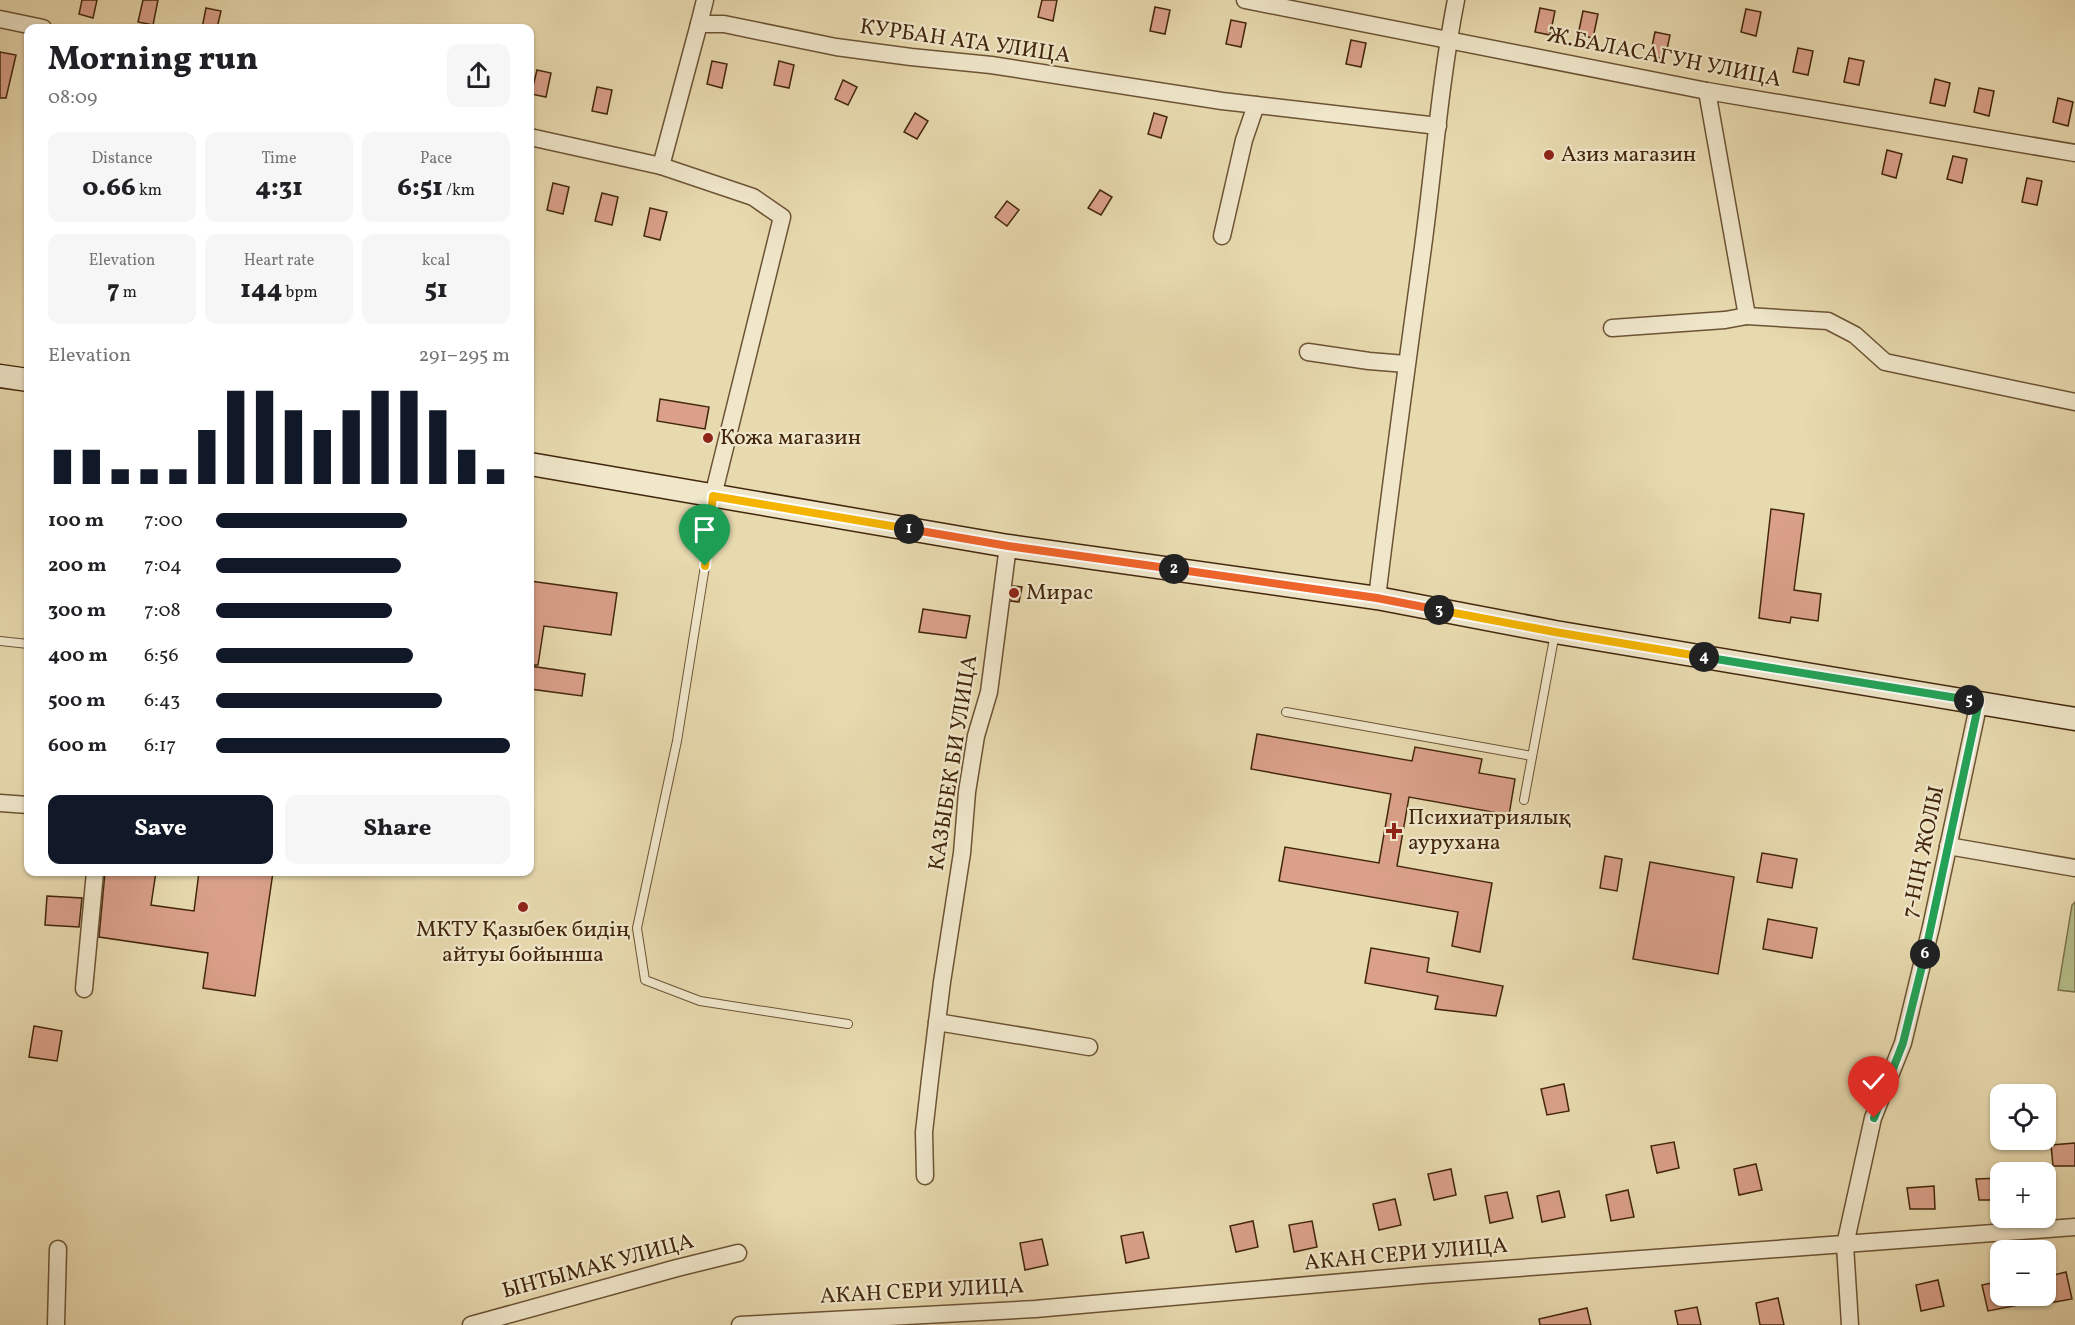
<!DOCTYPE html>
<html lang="en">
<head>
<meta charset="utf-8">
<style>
	body { margin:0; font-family:Vollkorn,serif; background:#f6f6f6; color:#202124; height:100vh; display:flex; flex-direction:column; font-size:22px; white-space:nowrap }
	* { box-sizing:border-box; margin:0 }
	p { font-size:20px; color:#757577 }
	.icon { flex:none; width:33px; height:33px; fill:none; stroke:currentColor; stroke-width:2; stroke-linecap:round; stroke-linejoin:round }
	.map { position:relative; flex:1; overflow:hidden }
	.drawer { position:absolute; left:24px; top:24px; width:510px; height:852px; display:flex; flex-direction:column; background:#fff; border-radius:12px; box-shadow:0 2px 4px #0004 }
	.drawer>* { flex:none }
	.buttons { position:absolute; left:1990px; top:1084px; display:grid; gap:12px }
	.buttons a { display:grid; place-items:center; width:66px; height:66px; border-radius:12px; background:#fff; box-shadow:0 2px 4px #0004; font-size:30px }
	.pin { position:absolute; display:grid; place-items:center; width:51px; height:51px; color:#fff; margin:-62px -26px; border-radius:50% 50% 50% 0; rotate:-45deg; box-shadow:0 0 6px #0007 }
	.pin .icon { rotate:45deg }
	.km { position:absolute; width:30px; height:30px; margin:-15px; border-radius:50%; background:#222; color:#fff; font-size:16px; line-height:30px; text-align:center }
	.round { display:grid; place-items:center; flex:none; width:63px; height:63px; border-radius:12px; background:#f6f6f6 }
	.headline { display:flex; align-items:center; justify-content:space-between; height:102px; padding:0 24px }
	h1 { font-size:33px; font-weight:800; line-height:45px }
	.figures { display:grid; grid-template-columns:repeat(3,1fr); gap:9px; height:102px; padding:6px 24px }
	.figures div { display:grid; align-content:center; border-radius:12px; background:#f6f6f6; text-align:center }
	.figures b { font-size:26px; font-weight:800 }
	.figures small { font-size:16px; font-weight:400 }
	.figures p { font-size:16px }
	.chart { height:168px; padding:12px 24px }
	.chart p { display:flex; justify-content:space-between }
	.chart svg { width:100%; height:108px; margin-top:6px; stroke:#111827; stroke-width:6 }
	.primary-button { display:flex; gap:12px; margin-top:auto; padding:12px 24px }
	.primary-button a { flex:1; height:69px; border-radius:12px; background:#111827; color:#fff; font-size:24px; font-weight:800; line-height:69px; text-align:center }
	.primary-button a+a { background:#f6f6f6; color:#202124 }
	ul { padding:0 24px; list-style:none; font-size:20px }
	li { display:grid; grid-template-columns:96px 72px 1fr; align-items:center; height:45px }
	li i { height:15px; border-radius:8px; background:#111827 }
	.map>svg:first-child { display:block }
	.green { fill:#b6c08b; stroke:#7c734b; stroke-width:1.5 }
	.building { fill:#daa089; stroke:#42260b; stroke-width:1.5 }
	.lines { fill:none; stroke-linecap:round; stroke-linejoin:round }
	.service-casing { stroke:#6c5334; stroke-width:10 }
	.minor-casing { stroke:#6c5334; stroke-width:19 }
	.secondary-casing { stroke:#42260b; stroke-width:25 }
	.service { stroke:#f0e7cb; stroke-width:8 }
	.minor { stroke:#f0e7cb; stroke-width:16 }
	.secondary { stroke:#f0e7cb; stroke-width:22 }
	.split-1-casing { stroke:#fff; stroke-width:12 }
	.split-2-casing { stroke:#fff; stroke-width:12 }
	.split-3-casing { stroke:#fff; stroke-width:12 }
	.split-4-casing { stroke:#fff; stroke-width:12 }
	.split-5-casing { stroke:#fff; stroke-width:12 }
	.split-6-casing { stroke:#fff; stroke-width:12 }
	.split-7-casing { stroke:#fff; stroke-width:12 }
	.split-1 { stroke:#f5b400; stroke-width:8 }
	.split-2 { stroke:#f0652b; stroke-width:8 }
	.split-3 { stroke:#f0652b; stroke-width:8 }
	.split-4 { stroke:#f5b400; stroke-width:8 }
	.split-5 { stroke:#22a559; stroke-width:8 }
	.split-6 { stroke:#22a559; stroke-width:8 }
	.split-7 { stroke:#22a559; stroke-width:8 }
	.poi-dot { fill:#8f2418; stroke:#f0e7cb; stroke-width:2 }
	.labels { text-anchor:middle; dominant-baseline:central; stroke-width:4.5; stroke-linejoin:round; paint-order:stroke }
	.street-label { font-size:22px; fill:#42260b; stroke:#f0e7cb }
	.poi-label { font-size:22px; fill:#42260b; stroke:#f0e7cb; text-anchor:start }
</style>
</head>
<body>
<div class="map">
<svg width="2075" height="1325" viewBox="0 0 2075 1325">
	<rect width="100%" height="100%" fill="#e8daaf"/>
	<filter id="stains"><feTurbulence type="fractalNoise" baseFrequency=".00333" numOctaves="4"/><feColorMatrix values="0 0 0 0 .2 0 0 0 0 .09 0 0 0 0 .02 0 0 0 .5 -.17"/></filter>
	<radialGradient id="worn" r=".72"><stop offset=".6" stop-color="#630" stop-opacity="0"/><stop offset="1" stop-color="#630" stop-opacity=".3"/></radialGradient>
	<!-- green -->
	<polygon class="green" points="2075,902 2075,992 2058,990 2072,905"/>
	<!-- building -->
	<g class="building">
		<polygon points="82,0 97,0 93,18 79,14"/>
		<polygon points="143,0 158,0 153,25 138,22"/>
		<polygon points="1042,0 1057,0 1053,21 1038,17"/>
		<polygon points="1155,7 1170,10 1165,34 1150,31"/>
		<polygon points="206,8 221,11 217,28 202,28"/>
		<polygon points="1540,8 1555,11 1550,35 1535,32"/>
		<polygon points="1746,9 1761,12 1756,36 1741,32"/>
		<polygon points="1583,11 1598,14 1593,38 1578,35"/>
		<polygon points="1231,20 1246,23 1241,47 1226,44"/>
		<polygon points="1655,32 1670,35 1665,59 1650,56"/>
		<polygon points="1351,40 1366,43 1361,67 1346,64"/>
		<polygon points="1798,48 1813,51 1808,75 1793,72"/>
		<polygon points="0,52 16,55 6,98 0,98"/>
		<polygon points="1849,58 1864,61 1859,85 1844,82"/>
		<polygon points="712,61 727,64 722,88 707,84"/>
		<polygon points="779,61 794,65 789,88 774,85"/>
		<polygon points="537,70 551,73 546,97 531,94"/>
		<polygon points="1935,79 1950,83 1945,106 1930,103"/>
		<polygon points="843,80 857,87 848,105 835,99"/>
		<polygon points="597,87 612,90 607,114 592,111"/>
		<polygon points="1979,88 1994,91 1989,116 1974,112"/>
		<polygon points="2058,98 2073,102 2068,126 2053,122"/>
		<polygon points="915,113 928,121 917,139 904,132"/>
		<polygon points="1154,113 1167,117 1161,138 1148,134"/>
		<polygon points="1887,150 1902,154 1896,178 1882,174"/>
		<polygon points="1953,156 1967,159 1962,183 1947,179"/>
		<polygon points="2027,178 2042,181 2037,205 2022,202"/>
		<polygon points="553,183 569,187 563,214 547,210"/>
		<polygon points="1100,190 1112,197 1101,215 1088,208"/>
		<polygon points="602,193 618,197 612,225 595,221"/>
		<polygon points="1007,201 1019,210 1007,226 995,217"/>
		<polygon points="650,208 667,212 660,240 644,236"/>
		<polygon points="660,399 709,407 705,429 657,421"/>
		<polygon points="1771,509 1804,514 1794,590 1821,594 1818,621 1791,617 1790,623 1759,618"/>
		<polygon points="530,581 617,593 611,635 544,626 538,665 530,665"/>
		<polygon points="1013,586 1022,587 1019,602 1011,601"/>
		<polygon points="923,609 970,616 966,638 919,632"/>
		<polygon points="530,666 585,674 582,696 530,689"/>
		<polygon points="1257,734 1412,761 1415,747 1482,759 1479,773 1515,779 1509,815 1409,797 1397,866 1492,883 1480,952 1452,946 1458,912 1279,881 1285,847 1379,863 1391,794 1251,769"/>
		<polygon points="1762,853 1797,859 1792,888 1757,882"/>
		<polygon points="1605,856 1622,859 1617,891 1600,888"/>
		<polygon points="1650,862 1734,877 1718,974 1633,959"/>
		<polygon points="105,872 156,872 151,905 194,911 199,872 273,872 255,996 203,988 208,953 99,937"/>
		<polygon points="47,896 82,898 79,927 45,925"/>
		<polygon points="1768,919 1817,928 1812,958 1763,949"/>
		<polygon points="1371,948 1429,958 1427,972 1503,986 1496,1016 1435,1009 1438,996 1365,983"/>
		<polygon points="34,1026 62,1031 57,1061 29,1057"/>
		<polygon points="1564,1084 1569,1111 1547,1115 1541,1089"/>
		<polygon points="1674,1142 1679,1168 1657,1173 1651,1146"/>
		<polygon points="2075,1143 2075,1166 2053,1166 2051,1145"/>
		<polygon points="1756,1164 1762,1190 1739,1195 1734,1169"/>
		<polygon points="1451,1169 1456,1195 1434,1200 1428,1174"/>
		<polygon points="2001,1178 2001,1200 1979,1200 1976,1179"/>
		<polygon points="1934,1186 1935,1209 1910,1209 1907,1188"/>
		<polygon points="1628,1190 1634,1217 1611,1221 1606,1195"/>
		<polygon points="1559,1191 1565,1217 1542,1222 1537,1196"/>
		<polygon points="1507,1192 1513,1218 1490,1223 1485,1196"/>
		<polygon points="1395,1199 1401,1225 1379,1230 1373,1204"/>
		<polygon points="1253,1221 1258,1247 1236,1252 1230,1226"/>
		<polygon points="1312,1221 1317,1247 1294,1252 1289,1225"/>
		<polygon points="1143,1232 1149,1258 1126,1263 1121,1236"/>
		<polygon points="1042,1239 1048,1265 1025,1270 1020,1243"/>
		<polygon points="2066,1272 2072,1299 2049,1303 2046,1277"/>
		<polygon points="1938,1280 1944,1306 1921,1311 1916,1285"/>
		<polygon points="2001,1281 2001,1296 2029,1296 2029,1303 1988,1311 1982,1285"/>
		<polygon points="1778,1298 1784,1325 1760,1325 1756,1303"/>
		<polygon points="1697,1307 1701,1325 1678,1325 1675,1311"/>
		<polygon points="1587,1308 1591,1325 1540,1325 1539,1319"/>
	</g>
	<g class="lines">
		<!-- service casing -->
		<g class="service-casing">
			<g id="service">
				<polyline points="713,496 705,566 677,741 637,928 645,980 700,1001 848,1024"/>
				<polyline points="0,641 28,644"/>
				<polyline points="1286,712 1532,756"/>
				<polyline points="1524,800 1555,633"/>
			</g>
		</g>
		<!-- minor casing -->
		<g class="minor-casing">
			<g id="minor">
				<polyline points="1245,0 1707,91 2075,153"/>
				<polyline points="0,19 43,28"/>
				<polyline points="699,24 705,0"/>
				<polyline points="1707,91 1747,316 1828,321 1855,335 1885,362 2075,402"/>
				<polyline points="530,137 661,166 753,197 782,217 713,496"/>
				<polyline points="661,166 699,24 724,24 836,47 911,57 991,65 1222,101 1438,126"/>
				<polyline points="1222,236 1244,140 1256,105"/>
				<polyline points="1612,328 1725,320 1747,316"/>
				<polyline points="1308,352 1369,361 1406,364"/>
				<path d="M1377,598C1391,481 1407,364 1423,247C1434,165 1440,82 1456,0"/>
				<polyline points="0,803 28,805"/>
				<polyline points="1948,846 2075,868"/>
				<polyline points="84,989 95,872"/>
				<polyline points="937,1022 1089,1047"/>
				<polyline points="925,1176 924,1132 930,1079 942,982 962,853 967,792 976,736 989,692 1008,546"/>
				<polyline points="56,1325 58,1249"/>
				<polyline points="471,1325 677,1268 738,1253"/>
				<polyline points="740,1325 1035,1309 1423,1275 2075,1227"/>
				<polyline points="1850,1325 1845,1245 1873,1118 1903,1043 1931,927 1979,702"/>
			</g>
		</g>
		<!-- secondary casing -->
		<g class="secondary-casing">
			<g id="secondary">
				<polyline points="0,376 28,380"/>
				<polyline points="530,464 1008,546 1377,598 1555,632 2075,719"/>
			</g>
		</g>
		<!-- service -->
		<use href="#service" class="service"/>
		<!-- minor -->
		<use href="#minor" class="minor"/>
		<!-- secondary -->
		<use href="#secondary" class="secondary"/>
	</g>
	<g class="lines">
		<!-- split-1 casing -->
		<g class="split-1-casing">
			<polyline id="split-1" points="705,566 713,496 909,529"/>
		</g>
		<!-- split-2 casing -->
		<g class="split-2-casing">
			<polyline id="split-2" points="909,529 1008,546 1174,569"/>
		</g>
		<!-- split-3 casing -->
		<g class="split-3-casing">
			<polyline id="split-3" points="1174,569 1377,598 1439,610"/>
		</g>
		<!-- split-4 casing -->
		<g class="split-4-casing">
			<polyline id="split-4" points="1439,610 1555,632 1704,657"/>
		</g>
		<!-- split-5 casing -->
		<g class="split-5-casing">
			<polyline id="split-5" points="1704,657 1969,700"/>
		</g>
		<!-- split-6 casing -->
		<g class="split-6-casing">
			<polyline id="split-6" points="1925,954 1979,702 1969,700"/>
		</g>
		<!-- split-7 casing -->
		<g class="split-7-casing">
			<polyline id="split-7" points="1874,1118 1903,1043 1925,954"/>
		</g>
		<!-- split-1 -->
		<use href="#split-1" class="split-1"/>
		<!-- split-2 -->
		<use href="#split-2" class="split-2"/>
		<!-- split-3 -->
		<use href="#split-3" class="split-3"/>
		<!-- split-4 -->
		<use href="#split-4" class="split-4"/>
		<!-- split-5 -->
		<use href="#split-5" class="split-5"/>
		<!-- split-6 -->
		<use href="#split-6" class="split-6"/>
		<!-- split-7 -->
		<use href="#split-7" class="split-7"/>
	</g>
	<!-- markers -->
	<g class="poi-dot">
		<circle cx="1549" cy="155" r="6"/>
		<circle cx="708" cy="438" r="6"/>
		<circle cx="1014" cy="593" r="6"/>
		<path d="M1391 822h6v6h6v6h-6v6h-6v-6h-6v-6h6z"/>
		<circle cx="523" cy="907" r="6"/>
	</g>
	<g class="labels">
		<!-- street labels -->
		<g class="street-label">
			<text transform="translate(965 42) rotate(8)">КУРБАН АТА УЛИЦА</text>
			<text transform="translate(1664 58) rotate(11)">Ж.БАЛАСАГУН УЛИЦА</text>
			<text transform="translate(954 763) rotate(-81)">КАЗЫБЕК БИ УЛИЦА</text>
			<text transform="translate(1924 852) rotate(-78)">7-НІҢ ЖОЛЫ</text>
			<text transform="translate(1406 1255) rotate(-5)">АКАН СЕРИ УЛИЦА</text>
			<text transform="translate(598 1267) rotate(-15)">ЫНТЫМАК УЛИЦА</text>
			<text transform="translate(922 1292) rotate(-3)">АКАН СЕРИ УЛИЦА</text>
		</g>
		<!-- poi labels -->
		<g class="poi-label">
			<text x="1561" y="155">Азиз магазин</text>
			<text x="720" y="438">Кожа магазин</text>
			<text x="1026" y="593">Мирас</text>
			<text x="1408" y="818">Психиатриялық<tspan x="1408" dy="25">аурухана</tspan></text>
			<text x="523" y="930" text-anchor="middle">МКТУ Қазыбек бидің<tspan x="523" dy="25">айтуы бойынша</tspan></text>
		</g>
	</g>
	<rect width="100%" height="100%" filter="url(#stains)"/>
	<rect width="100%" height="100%" fill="url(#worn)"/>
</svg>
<div class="buttons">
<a><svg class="icon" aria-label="locate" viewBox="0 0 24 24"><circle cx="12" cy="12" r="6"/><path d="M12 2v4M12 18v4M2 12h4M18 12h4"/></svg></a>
<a>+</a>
<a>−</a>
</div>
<div class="pin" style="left:705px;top:566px;background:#1e9e55"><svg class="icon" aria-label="arrive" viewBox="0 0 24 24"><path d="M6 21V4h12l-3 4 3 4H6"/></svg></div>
<div class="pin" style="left:1874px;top:1118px;background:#d93025"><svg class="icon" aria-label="check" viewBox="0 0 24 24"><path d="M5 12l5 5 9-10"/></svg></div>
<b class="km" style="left:909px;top:529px">1</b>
<b class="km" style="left:1174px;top:569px">2</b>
<b class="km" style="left:1439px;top:610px">3</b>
<b class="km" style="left:1704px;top:657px">4</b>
<b class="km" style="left:1969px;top:700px">5</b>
<b class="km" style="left:1925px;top:954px">6</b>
<section class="drawer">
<div class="headline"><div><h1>Morning run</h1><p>08:09</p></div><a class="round"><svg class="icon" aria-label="share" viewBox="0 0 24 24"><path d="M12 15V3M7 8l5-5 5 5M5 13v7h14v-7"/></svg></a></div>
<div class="figures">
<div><p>Distance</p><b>0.66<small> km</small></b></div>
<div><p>Time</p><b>4:31</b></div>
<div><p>Pace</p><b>6:51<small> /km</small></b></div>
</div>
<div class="figures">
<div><p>Elevation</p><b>7<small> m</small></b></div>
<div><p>Heart rate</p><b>144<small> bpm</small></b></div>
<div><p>kcal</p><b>51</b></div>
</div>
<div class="chart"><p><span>Elevation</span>291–295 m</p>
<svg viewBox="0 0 160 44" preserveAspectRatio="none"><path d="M5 44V30M15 44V30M25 44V38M35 44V38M45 44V38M55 44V22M65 44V6M75 44V6M85 44V14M95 44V22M105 44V14M115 44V6M125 44V6M135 44V14M145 44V30M155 44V38"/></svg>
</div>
<ul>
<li><b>100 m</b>7:00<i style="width:65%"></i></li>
<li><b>200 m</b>7:04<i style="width:63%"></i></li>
<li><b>300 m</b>7:08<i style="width:60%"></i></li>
<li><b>400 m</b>6:56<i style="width:67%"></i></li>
<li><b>500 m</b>6:43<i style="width:77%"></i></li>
<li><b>600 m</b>6:17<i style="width:100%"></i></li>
</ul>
<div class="primary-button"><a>Save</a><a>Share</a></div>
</section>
</div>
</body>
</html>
